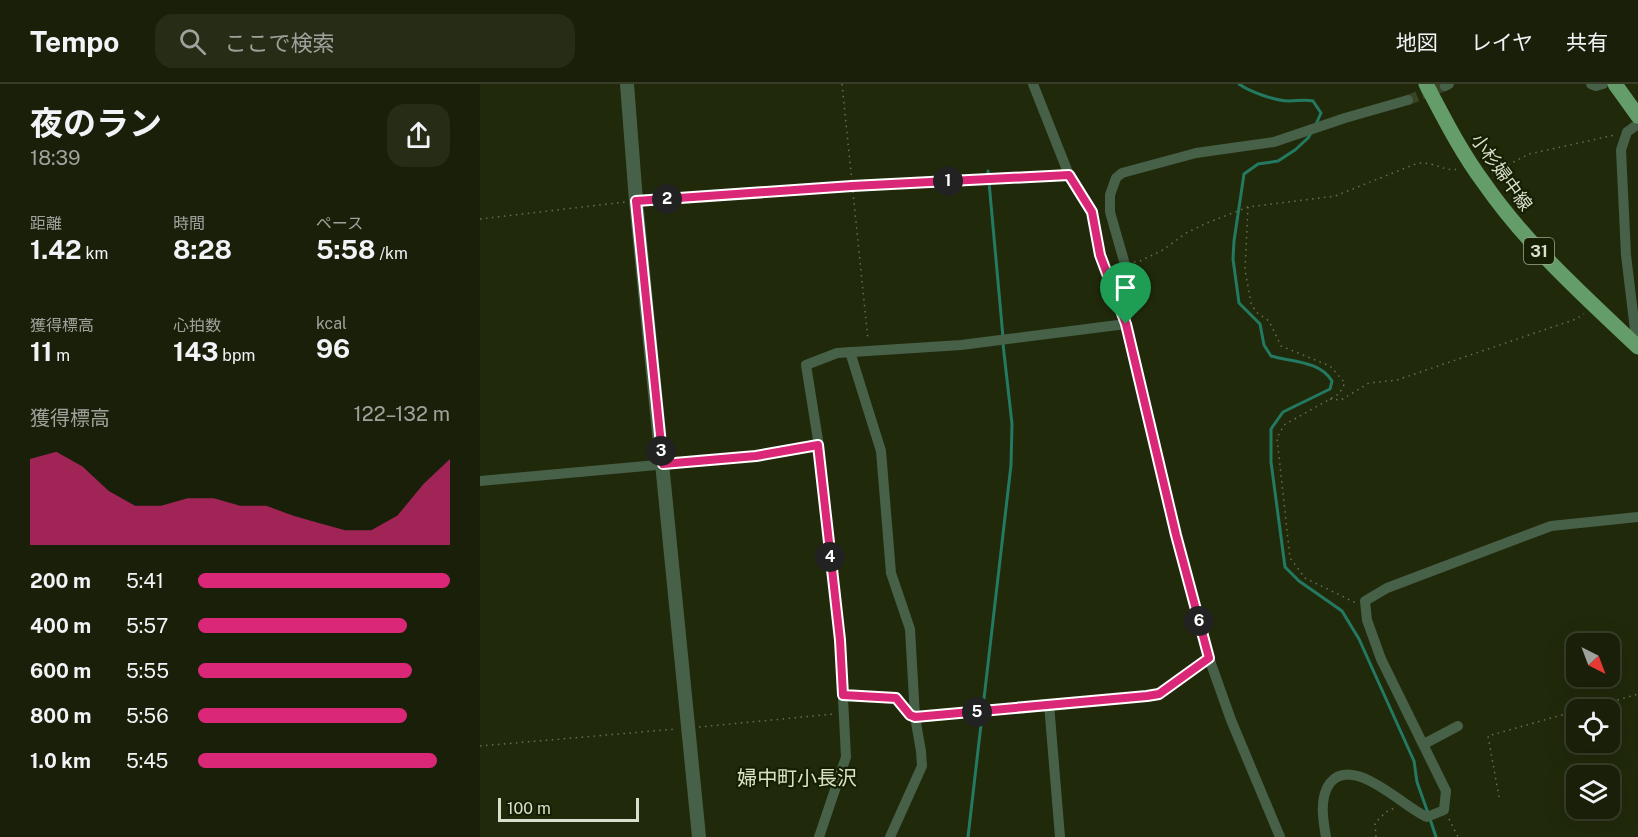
<!DOCTYPE html>
<html lang="ja">
<head>
<meta charset="utf-8">
<style>
	body { margin:0; font-family:"Public Sans","Noto Sans JP",sans-serif; background:#262c16; color:#f1f3f6; height:100vh; display:flex; flex-direction:column; font-size:22px; white-space:nowrap }
	* { box-sizing:border-box; margin:0 }
	p { font-size:20px; color:#9fa29c }
	.icon { flex:none; width:33px; height:33px; fill:none; stroke:currentColor; stroke-width:2; stroke-linecap:round; stroke-linejoin:round }
	.map { position:relative; flex:1; overflow:hidden }
	.sheet { display:flex; flex-direction:column; background:#191f08; width:480px }
	.sheet>* { flex:none }
	.needle { width:39px; rotate:138deg }
	.buttons { position:absolute; left:1086px; top:549px; display:grid; gap:12px }
	.buttons a { display:grid; place-items:center; width:54px; height:54px; border-radius:12px; background:#191f08; box-shadow:0 6px 24px #0002,0 0 0 2px #373d29; font-size:30px }
	.scale { position:absolute; left:18px; bottom:15px; width:141px; box-sizing:border-box; padding-left:6px; border:3px solid #d8dfcd; border-top:0; font-size:16px; line-height:21px; white-space:nowrap; color:#d8dfcd; -webkit-text-stroke:4px #171f03; paint-order:stroke }
	.pin { position:absolute; display:grid; place-items:center; width:51px; height:51px; color:#fff; margin:-62px -26px; border-radius:50% 50% 50% 0; rotate:-45deg; box-shadow:0 0 6px #0007 }
	.pin .icon { rotate:45deg }
	.km { position:absolute; width:30px; height:30px; margin:-15px; border-radius:50%; background:#222; color:#fff; font-size:16px; line-height:30px; text-align:center }
	.round { display:grid; place-items:center; flex:none; width:63px; height:63px; border-radius:18px; background:#262c16 }
	.summary { display:flex; align-items:center; justify-content:space-between; height:102px; padding:0 30px }
	h1 { font-size:33px; font-weight:700; line-height:45px }
	.figures { display:grid; grid-template-columns:repeat(3,1fr); gap:9px; height:102px; padding:6px 30px }
	.figures div { display:grid; align-content:center }
	.figures b { font-size:26px; font-weight:700 }
	.figures small { font-size:16px; font-weight:400 }
	.figures p { font-size:16px }
	.chart { height:168px; padding:12px 30px }
	.chart p { display:flex; justify-content:space-between }
	.chart svg { width:100%; height:108px; margin-top:6px; fill:#db2777; opacity:.7 }
	ul { padding:0 30px; list-style:none; font-size:20px }
	li { display:grid; grid-template-columns:96px 72px 1fr; align-items:center; height:45px }
	li i { height:15px; border-radius:8px; background:#db2777 }
	header { display:flex; align-items:center; gap:36px; box-sizing:border-box; height:84px; padding:0 30px; background:#191f08; border-bottom:2px solid #373d29 }
	header strong { font-size:28px }
	nav { display:flex; gap:33px; margin-inline-start:auto; font-size:21px }
	.search { width:420px; height:54px; background:#262c16; display:flex; align-items:center; gap:15px; box-sizing:border-box; padding:0 21px; border-radius:18px; color:#9fa29c; font-size:22px }
	main { display:flex; flex:1; min-height:0 }
	.map>svg:first-child { display:block }
	.lines { fill:none; stroke-linecap:round; stroke-linejoin:round }
	.stream { stroke:#237961; stroke-width:3 }
	.minor-tunnel { stroke:#3c4428; stroke-width:10; stroke-dasharray:10 5; stroke-linecap:butt }
	.path { stroke:#676f55; stroke-width:1.5; stroke-dasharray:1.5 4.5; stroke-linecap:butt }
	.minor { stroke:#476149; stroke-width:10 }
	.tertiary { stroke:#476149; stroke-width:14 }
	.primary { stroke:#659d6a; stroke-width:15 }
	.route-casing { stroke:#fff; stroke-width:12 }
	.route { stroke:#db2777; stroke-width:8 }
	.labels { text-anchor:middle; dominant-baseline:central; stroke-width:4.5; stroke-linejoin:round; paint-order:stroke }
	.shield { fill:#171f03; stroke:#9ea590; stroke-width:1.5 }
	.shield-label { font-size:16px; font-weight:bold; fill:#d8dfcd }
	.street-label { font-size:18px; fill:#d8dfcd; stroke:#171f03 }
	.neighbourhood-label { font-size:20px; fill:#d8e4c1; stroke:#171f03 }
</style>
</head>
<body>
<header>
<strong>Tempo</strong>
<div class="search"><svg class="icon" aria-label="search" viewBox="0 0 24 24"><circle cx="10" cy="10" r="6"/><path d="M15 15l6 6"/></svg>ここで検索</div>
<nav><a>地図</a><a>レイヤ</a><a>共有</a></nav>
</header>
<main>
<section class="sheet">
<div class="summary"><div><h1>夜のラン</h1><p>18:39</p></div><a class="round"><svg class="icon" aria-label="share" viewBox="0 0 24 24"><path d="M12 15V3M7 8l5-5 5 5M5 13v7h14v-7"/></svg></a></div>
<div class="figures">
<div><p>距離</p><b>1.42<small> km</small></b></div>
<div><p>時間</p><b>8:28</b></div>
<div><p>ペース</p><b>5:58<small> /km</small></b></div>
</div>
<div class="figures">
<div><p>獲得標高</p><b>11<small> m</small></b></div>
<div><p>心拍数</p><b>143<small> bpm</small></b></div>
<div><p>kcal</p><b>96</b></div>
</div>
<div class="chart"><p><span>獲得標高</span>122–132 m</p>
<svg viewBox="0 0 160 44" preserveAspectRatio="none"><path d="M0 44V9L10 6L20 12L30 22L40 28L50 28L60 25L70 25L80 28L90 28L100 32L110 35L120 38L130 38L140 32L150 19L160 9V44z"/></svg>
</div>
<ul>
<li><b>200 m</b>5:41<i style="width:100%"></i></li>
<li><b>400 m</b>5:57<i style="width:83%"></i></li>
<li><b>600 m</b>5:55<i style="width:85%"></i></li>
<li><b>800 m</b>5:56<i style="width:83%"></i></li>
<li><b>1.0 km</b>5:45<i style="width:95%"></i></li>
</ul>
</section>
<div class="map">
<svg width="1158" height="753" viewBox="0 0 1158 753">
	<rect width="100%" height="100%" fill="#21290b"/>
	<g class="lines">
		<!-- stream -->
		<g class="stream">
			<path d="M759,0C770,8 796,17 809,17C818,17 824,15 833,17L841,29L836,40"/>
			<path d="M831,49L828,54L815,66L798,77L778,80L764,90L754,157L753,175L759,219L780,240L784,261L791,272C812,278 840,277 852,297L850,305L803,328L791,345V378L805,483L819,497L862,527L879,555L934,677L937,698L948,729"/>
			<polyline points="508,87 523,253"/>
			<polyline points="950,735 956,753"/>
			<polyline points="488,753 531,381 532,340 523,260"/>
		</g>
		<!-- minor-tunnel -->
		<polyline class="minor-tunnel" points="928,16 965,2"/>
		<!-- path -->
		<g class="path">
			<polyline points="362,0 388,256"/>
			<polyline points="1012,89 1049,70 1135,51"/>
			<polyline points="168,116 372,102 579,91"/>
			<polyline points="768,123 765,186 771,219 776,228 789,237 801,262 850,282 865,299 859,310 804,341 797,354 810,474 825,494 876,519"/>
			<polyline points="0,135 145,118"/>
			<path d="M654,178L660,177L683,166L706,149L727,139L768,123L855,112L938,79C957,78 962,88 980,85"/>
			<polyline points="850,315 861,316 889,299 917,296 1096,235 1104,230"/>
			<polyline points="1103,626 1158,610"/>
			<polyline points="219,643 354,630"/>
			<polyline points="0,662 196,645"/>
			<polyline points="1019,713 1008,652 1096,627"/>
			<polyline points="969,735 978,753"/>
			<polyline points="896,753 895,739 906,728 914,724"/>
		</g>
		<!-- minor -->
		<g class="minor">
			<polyline points="553,0 589,91 612,128 619,170 646,240 696,451 729,574 751,636 800,753"/>
			<polyline points="1111,0 1116,2 1123,0"/>
			<polyline points="965,2 969,0"/>
			<polyline points="646,236 648,223 652,218 652,205 630,128 630,111 636,94 642,89 716,69 794,58 865,34 928,16"/>
			<polyline points="1151,256 1155,246 1146,171 1141,66 1147,48 1158,40"/>
			<polyline points="370,268 401,367 411,489 430,545 435,633 441,667 442,682 410,753"/>
			<polyline points="0,397 276,372 338,361"/>
			<polyline points="363,611 416,614 430,631 435,633 667,612 679,610 729,574"/>
			<polyline points="569,620 580,753"/>
			<polyline points="944,660 978,642"/>
			<polyline points="339,753 366,673 360,556 338,356 326,281 357,269 481,261 646,240"/>
			<path d="M846,753C843,736 839,714 850,699C873,670 923,723 947,733L964,726L966,707L901,575L887,536L885,517L907,504L1071,442L1158,433"/>
		</g>
		<!-- tertiary -->
		<polyline class="tertiary" points="147,0 156,117 219,753"/>
		<!-- primary -->
		<g class="primary">
			<path d="M946,0C964,34 981,68 1004,99C1047,161 1103,211 1158,263"/>
			<polyline points="1135,0 1158,32"/>
		</g>
	</g>
	<g class="lines">
		<!-- route casing -->
		<g class="route-casing">
			<polygon id="route" points="589,91 612,128 620,171 646,240 696,451 729,574 679,610 667,612 435,633 430,631 416,614 363,611 360,556 338,361 276,372 183,380 156,117 372,102"/>
		</g>
		<!-- route -->
		<use href="#route" class="route"/>
	</g>
	<g class="labels">
		<!-- shield labels -->
		<rect class="shield" x="1044" y="154" width="30" height="26" rx="4.5"/>
		<g class="shield-label">
			<text x="1059" y="167">31</text>
		</g>
		<!-- street labels -->
		<g class="street-label">
			<text transform="translate(1022 88) rotate(54)">小杉婦中線</text>
		</g>
		<!-- neighbourhood labels -->
		<g class="neighbourhood-label">
			<text x="317" y="694">婦中町小長沢</text>
		</g>
	</g>
</svg>
<div class="buttons">
<a><svg class="needle" viewBox="-14 -14 28 28"><path d="M0-13l5 13h-10z" fill="#e53935"/><path d="M0 13l5-13h-10z" fill="#9fa29c"/></svg></a>
<a><svg class="icon" aria-label="locate" viewBox="0 0 24 24"><circle cx="12" cy="12" r="6"/><path d="M12 2v4M12 18v4M2 12h4M18 12h4"/></svg></a>
<a><svg class="icon" aria-label="layers" viewBox="0 0 24 24"><path d="M12 4l9 5-9 5-9-5zM3 14l9 5 9-5"/></svg></a>
</div>
<div class="scale">100 m</div>
<div class="pin" style="left:646px;top:240px;background:#1e9e55"><svg class="icon" aria-label="arrive" viewBox="0 0 24 24"><path d="M6 21V4h12l-3 4 3 4H6"/></svg></div>
<b class="km" style="left:468px;top:97px">1</b>
<b class="km" style="left:187px;top:115px">2</b>
<b class="km" style="left:181px;top:367px">3</b>
<b class="km" style="left:350px;top:473px">4</b>
<b class="km" style="left:497px;top:628px">5</b>
<b class="km" style="left:719px;top:537px">6</b>
</div>
</main>
</body>
</html>
